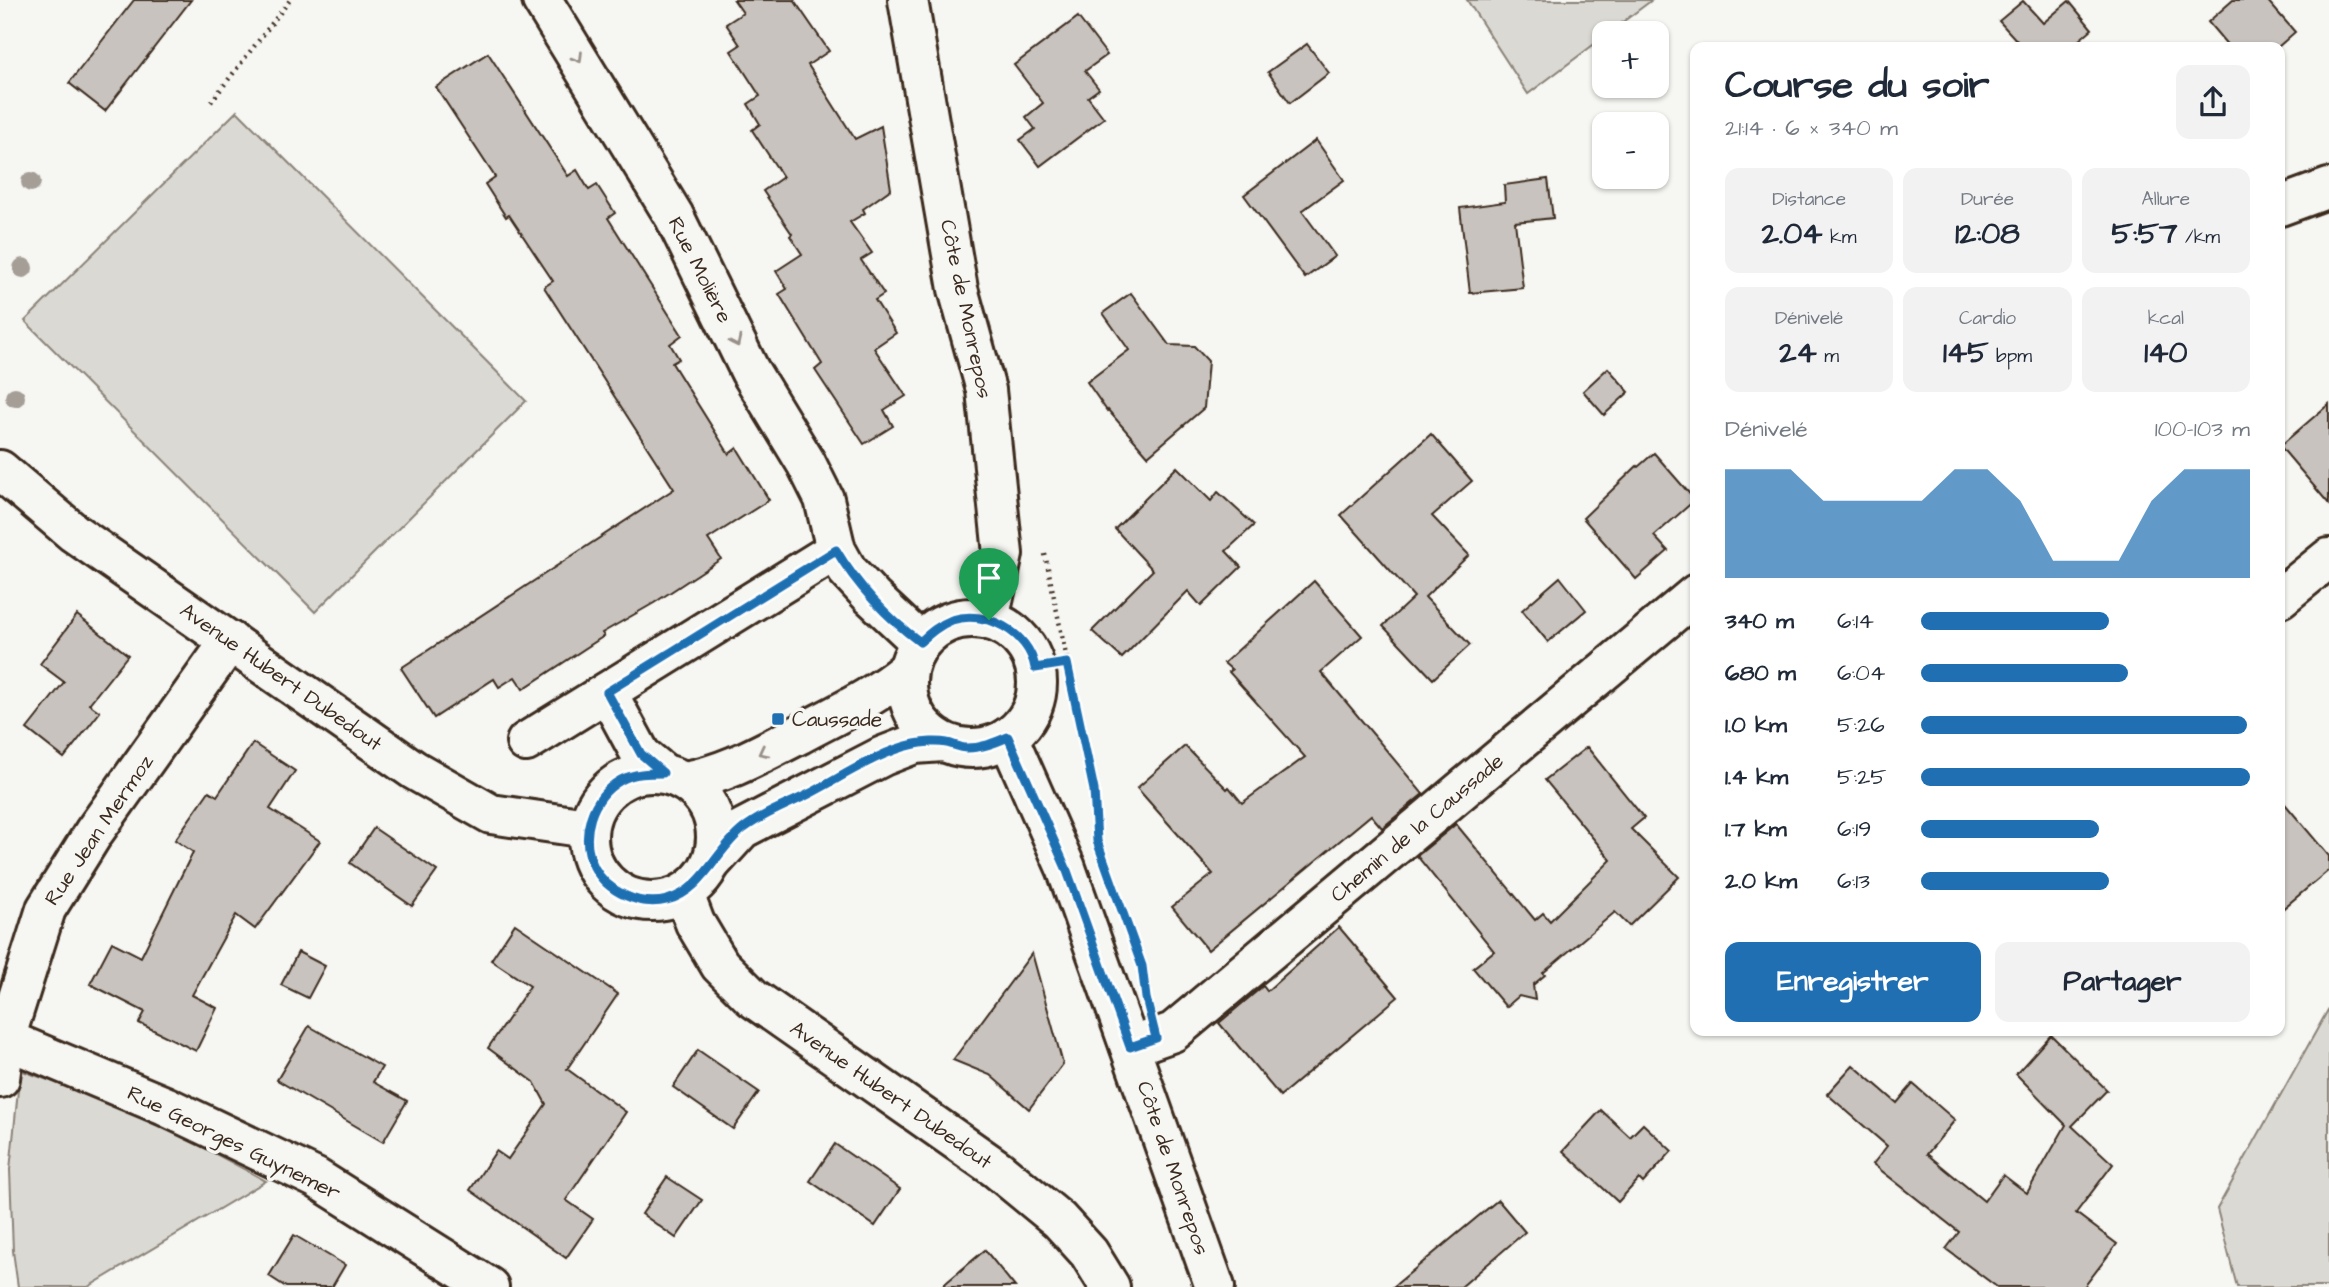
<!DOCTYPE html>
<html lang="fr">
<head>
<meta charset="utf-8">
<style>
	body { margin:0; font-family:"Architects Daughter",sans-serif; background:#f2f2f3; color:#1f2937; height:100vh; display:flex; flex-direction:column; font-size:26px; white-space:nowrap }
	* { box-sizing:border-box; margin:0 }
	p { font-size:23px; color:#747a83 }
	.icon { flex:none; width:38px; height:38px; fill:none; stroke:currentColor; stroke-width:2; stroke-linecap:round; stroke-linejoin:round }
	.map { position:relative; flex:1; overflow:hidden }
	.side { position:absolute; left:1690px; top:42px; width:595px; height:994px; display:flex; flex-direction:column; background:#fff; border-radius:14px; box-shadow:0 2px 5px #0004 }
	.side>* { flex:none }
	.buttons { position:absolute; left:1592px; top:21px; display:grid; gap:14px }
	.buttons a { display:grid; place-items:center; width:77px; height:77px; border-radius:14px; background:#fff; box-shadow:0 2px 5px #0004; font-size:35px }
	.pin { position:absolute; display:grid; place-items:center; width:60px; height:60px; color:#fff; margin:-72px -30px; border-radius:50% 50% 50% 0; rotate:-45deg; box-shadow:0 0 7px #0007 }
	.pin .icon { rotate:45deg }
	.round { display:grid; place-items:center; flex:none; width:74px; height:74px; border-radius:14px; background:#f2f2f3 }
	.headline { display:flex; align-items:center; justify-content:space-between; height:119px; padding:0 35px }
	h1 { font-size:38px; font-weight:800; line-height:52px }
	.metrics { display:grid; grid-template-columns:repeat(3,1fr); gap:10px; height:119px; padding:7px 35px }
	.metrics div { display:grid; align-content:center; border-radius:14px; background:#f2f2f3; text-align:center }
	.metrics b { font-size:30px; font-weight:800 }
	.metrics small { font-size:19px; font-weight:400 }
	.metrics p { font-size:19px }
	.chart { height:196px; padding:14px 35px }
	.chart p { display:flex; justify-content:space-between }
	.chart svg { width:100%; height:126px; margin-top:7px; fill:#1f6fb2; opacity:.7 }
	.primary-button { display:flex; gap:14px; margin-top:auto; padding:14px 35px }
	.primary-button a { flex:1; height:80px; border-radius:14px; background:#1f6fb2; color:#fff; font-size:28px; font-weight:800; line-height:80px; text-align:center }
	.primary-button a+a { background:#f2f2f3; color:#1f2937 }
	ul { padding:0 35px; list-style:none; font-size:23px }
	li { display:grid; grid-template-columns:112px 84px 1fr; align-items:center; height:52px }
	li i { height:18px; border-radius:9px; background:#1f6fb2 }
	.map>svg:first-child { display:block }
	.green { fill:#dad9d3; stroke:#8a8278; stroke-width:2 }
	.building { fill:#c8c3be; stroke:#3b2a1e; stroke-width:2 }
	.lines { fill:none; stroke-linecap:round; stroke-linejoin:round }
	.minor-casing { stroke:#3b2a1e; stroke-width:44 }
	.tertiary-casing { stroke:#3b2a1e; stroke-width:44 }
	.secondary-casing { stroke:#3b2a1e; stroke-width:44 }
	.path { stroke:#3b2a1e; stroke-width:4.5; stroke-dasharray:2 5; stroke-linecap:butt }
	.minor { stroke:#f6f6f2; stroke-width:38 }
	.tertiary { stroke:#f6f6f2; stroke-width:38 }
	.secondary { stroke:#f6f6f2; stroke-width:38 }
	.tree { fill:#a59e96 }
	.oneway { stroke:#989088 }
	.route-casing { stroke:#fff; stroke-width:14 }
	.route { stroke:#1f6fb2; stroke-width:9 }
	.poi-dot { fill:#1f6fb2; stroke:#f6f6f2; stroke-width:2.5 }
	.labels { text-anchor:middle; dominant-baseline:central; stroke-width:7; stroke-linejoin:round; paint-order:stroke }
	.street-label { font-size:21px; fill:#3b2a1e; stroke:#f6f6f2 }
	.poi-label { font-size:21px; fill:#3b2a1e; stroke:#f6f6f2; text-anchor:start }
</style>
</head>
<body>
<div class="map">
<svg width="2329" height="1287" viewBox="0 0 2329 1287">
	<rect width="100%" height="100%" fill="#f6f6f2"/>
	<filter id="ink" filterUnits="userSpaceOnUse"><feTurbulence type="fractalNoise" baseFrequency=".0143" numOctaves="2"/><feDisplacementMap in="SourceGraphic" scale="14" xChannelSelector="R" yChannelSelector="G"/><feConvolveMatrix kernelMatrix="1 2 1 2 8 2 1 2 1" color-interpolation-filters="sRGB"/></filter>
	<g filter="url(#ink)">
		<!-- green -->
		<g class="green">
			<polygon points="1467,0 1652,0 1608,33 1605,33 1605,36 1528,94"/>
			<polygon points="237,111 526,401 315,612 25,321"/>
			<polygon points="2329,1008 2329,1287 2237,1287 2217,1209"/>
			<polygon points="20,1070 96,1097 201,1146 266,1181 88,1287 18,1287 13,1251 10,1170"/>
		</g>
		<!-- building -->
		<g class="building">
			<polygon points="134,0 191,0 105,111 69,83"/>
			<polygon points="734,0 794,0 829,51 808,65 855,139 881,126 891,189 863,209 865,213 850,222 872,253 861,260 884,294 875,300 896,333 874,348 906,396 884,410 893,426 864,444 815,370 822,364 779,294 787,289 776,271 802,254 790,236 792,234 763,191 783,177 752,130 760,124 748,104 760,96 731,51 740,45 726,24 743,13"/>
			<polygon points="2233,0 2267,0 2295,32 2278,47 2229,47 2208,22"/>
			<polygon points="2023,1 2043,23 2069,1 2092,29 2071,47 2016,47 2020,44 1999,21"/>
			<polygon points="1078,17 1107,55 1085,71 1099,89 1088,97 1104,118 1040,166 1020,140 1035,129 1026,117 1043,103 1014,65"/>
			<polygon points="1307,44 1329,73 1290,103 1268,72"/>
			<polygon points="488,53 568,176 577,170 589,190 597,185 615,213 608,218 682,335 670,344 679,359 672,363 729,454 737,448 769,500 708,539 721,559 654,603 602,633 604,636 523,689 515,677 499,687 494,679 434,718 401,668 674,489 544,287 553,281 509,215 506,217 485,184 495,177 436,87"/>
			<polygon points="1316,140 1344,180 1302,211 1335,256 1305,278 1244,195"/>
			<polygon points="1548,179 1553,218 1515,222 1523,288 1470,293 1460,208 1505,202 1504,185"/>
			<polygon points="1131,293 1169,345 1194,346 1208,361 1204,408 1148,456 1108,410 1107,411 1087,382 1129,350 1103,313"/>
			<polygon points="1608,368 1629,392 1604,415 1583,391"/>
			<polygon points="2329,404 2329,504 2280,446"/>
			<polygon points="1431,434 1472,481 1432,516 1469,555 1425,597 1470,645 1433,679 1383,626 1414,597 1341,515"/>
			<polygon points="1654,453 1695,500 1654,536 1668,551 1636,579 1583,518 1637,466 1638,467"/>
			<polygon points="1177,467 1211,501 1218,492 1254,525 1226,551 1241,567 1201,606 1188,591 1122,658 1092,631 1153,570 1115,529"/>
			<polygon points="1560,577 1586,610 1548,642 1522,610"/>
			<polygon points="1314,581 1362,636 1321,672 1423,794 1382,828 1371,815 1208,950 1172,907 1213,874 1137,788 1185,746 1227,789 1229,787 1242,803 1305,757 1229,672 1232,670 1224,663"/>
			<polygon points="77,615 128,655 89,704 100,712 64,758 27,729 64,682 40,664"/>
			<polygon points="253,743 295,771 270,809 320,841 255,929 236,915 192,995 217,1008 196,1051 139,1023 145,1012 90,984 112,942 141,957 193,852 175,840 209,791 217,796"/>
			<polygon points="1587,747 1644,818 1631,829 1679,877 1629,926 1615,912 1543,973 1545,975 1533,985 1535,1000 1519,996 1506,1007 1473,968 1494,951 1417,856 1456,824 1535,920 1543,913 1550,921 1611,860 1545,780"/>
			<polygon points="2280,798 2329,856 2329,870 2280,911"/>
			<polygon points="374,828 437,871 412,906 350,863"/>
			<polygon points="515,924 618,994 567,1069 626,1112 566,1200 593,1219 566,1258 470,1190 496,1151 508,1159 546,1104 534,1082 488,1048 530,986 491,960"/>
			<polygon points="1339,927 1398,997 1280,1096 1219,1023 1263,986 1267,991"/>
			<polygon points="298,952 325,966 308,998 281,985"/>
			<polygon points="1032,953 1063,1064 1029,1109 990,1075 953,1060"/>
			<polygon points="309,1026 382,1067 373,1082 407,1101 383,1142 277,1080"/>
			<polygon points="2051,1035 2107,1090 2072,1126 2113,1164 2076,1213 2117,1244 2084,1287 1997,1287 1946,1249 1959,1232 1873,1164 1887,1146 1827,1094 1853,1065 1897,1103 1913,1084 1955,1120 1927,1154 1984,1201 2003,1175 2027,1193 2066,1125 2016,1074"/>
			<polygon points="698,1050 759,1092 733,1129 673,1087"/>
			<polygon points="1601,1110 1630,1137 1643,1124 1672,1151 1643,1183 1639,1179 1618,1202 1563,1151"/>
			<polygon points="835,1144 900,1189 875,1226 810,1181"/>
			<polygon points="667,1177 702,1200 676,1238 642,1214"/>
			<polygon points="1498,1200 1525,1232 1461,1287 1393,1287"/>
			<polygon points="294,1235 345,1265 332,1287 286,1287 269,1276"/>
			<polygon points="985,1250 1015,1287 941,1287"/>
		</g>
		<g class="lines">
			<!-- minor casing -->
			<g class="minor-casing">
				<g id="minor">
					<polyline points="542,0 674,216 750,371 806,463 824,499 836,550 847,570 872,597 920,642"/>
					<polyline points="908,0 958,289 986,390 1003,554 989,620"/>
					<polyline points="2280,206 2329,188"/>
					<polyline points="2280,598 2329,558"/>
					<polyline points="607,692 641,755 663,773"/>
					<polyline points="526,742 836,550"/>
					<polyline points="5,1039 165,1106 316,1178 489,1287"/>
					<polyline points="1130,1047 1173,1032 1696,594"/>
					<polyline points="0,1078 5,1039 46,909 94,832 230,641"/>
				</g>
			</g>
			<!-- tertiary casing -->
			<g class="tertiary-casing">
				<g id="tertiary">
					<circle cx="972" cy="683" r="65"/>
					<polyline points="1008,737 1066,868 1215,1287"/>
					<path d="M685,781C727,774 762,753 800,734C837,714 875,697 907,670"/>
					<polyline points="712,862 742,829 765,817 883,756 914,744 943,742"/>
				</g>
			</g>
			<!-- secondary casing -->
			<g class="secondary-casing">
				<g id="secondary">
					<polyline points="0,470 74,533 414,770 491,814 587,828"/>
					<circle cx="652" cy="837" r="64"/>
					<polyline points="684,894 695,923 720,965 753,998 997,1169 1059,1220 1089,1253 1110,1287"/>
				</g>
			</g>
			<!-- path -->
			<g class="path">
				<polyline points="211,102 290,0"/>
				<polyline points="1045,554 1094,790 1097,834"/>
				<polyline points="1035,668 1067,663"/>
			</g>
			<!-- minor -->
			<use href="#minor" class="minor"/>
			<!-- tertiary -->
			<use href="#tertiary" class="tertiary"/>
			<!-- secondary -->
			<use href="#secondary" class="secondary"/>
		</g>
		<!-- trees -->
		<g class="tree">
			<circle cx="31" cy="182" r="10"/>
			<circle cx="23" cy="268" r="10"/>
			<circle cx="15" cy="397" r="10"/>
		</g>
		<!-- one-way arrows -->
		<defs><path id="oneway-chevron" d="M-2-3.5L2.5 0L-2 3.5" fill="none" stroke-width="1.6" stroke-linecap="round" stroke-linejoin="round" transform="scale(1.75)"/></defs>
		<g class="oneway">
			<use href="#oneway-chevron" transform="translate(578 58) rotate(59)"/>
			<use href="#oneway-chevron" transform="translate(736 342) rotate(64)"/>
			<use href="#oneway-chevron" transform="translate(763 752) rotate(153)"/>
		</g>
	</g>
	<g class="lines" filter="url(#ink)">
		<!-- route casing -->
		<g class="route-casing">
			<path id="route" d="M836,550C856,584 887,618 920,642C930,633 939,625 952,620C985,609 1029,632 1035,668L1067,663L1094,790L1097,841L1142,966L1146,998L1156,1038L1130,1047L1066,868L1008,737C994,743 982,748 967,748C960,748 953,744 947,743C938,741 924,742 915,744C880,751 840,778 809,794C787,805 762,814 743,829C715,851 704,890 667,900C640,907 607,892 594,867C579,836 591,797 621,780C634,773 649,773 663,773L641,754L607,692Z"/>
		</g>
		<!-- route -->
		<use href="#route" class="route"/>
	</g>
	<!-- markers -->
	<rect class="poi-dot" x="771" y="712" width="14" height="14" rx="3.5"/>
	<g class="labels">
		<!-- street labels -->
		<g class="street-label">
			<text transform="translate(700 270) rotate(63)">Rue Molière</text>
			<text transform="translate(966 309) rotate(78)">Côte de Monrepos</text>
			<text transform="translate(281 677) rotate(35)">Avenue Hubert Dubedout</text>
			<text transform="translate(1417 828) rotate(-40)">Chemin de la Caussade</text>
			<text transform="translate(99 830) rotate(-56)">Rue Jean Mermoz</text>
			<text transform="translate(891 1095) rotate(35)">Avenue Hubert Dubedout</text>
			<text transform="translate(234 1143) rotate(26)">Rue Georges Guynemer</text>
			<text transform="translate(1173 1168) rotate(71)">Côte de Monrepos</text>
		</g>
		<!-- poi labels -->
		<g class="poi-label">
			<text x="792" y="719">Caussade</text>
		</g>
	</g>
</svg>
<div class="buttons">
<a>+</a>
<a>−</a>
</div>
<div class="pin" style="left:989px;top:620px;background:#1e9e55"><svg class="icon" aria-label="arrive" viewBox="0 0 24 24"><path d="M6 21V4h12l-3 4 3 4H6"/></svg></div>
<section class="side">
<div class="headline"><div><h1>Course du soir</h1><p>21:14 · 6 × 340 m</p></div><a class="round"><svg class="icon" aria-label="share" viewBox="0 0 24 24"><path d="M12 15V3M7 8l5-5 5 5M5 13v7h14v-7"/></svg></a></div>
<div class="metrics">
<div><p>Distance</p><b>2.04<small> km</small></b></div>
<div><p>Durée</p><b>12:08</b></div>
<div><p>Allure</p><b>5:57<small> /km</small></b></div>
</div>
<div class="metrics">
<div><p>Dénivelé</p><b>24<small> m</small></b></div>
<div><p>Cardio</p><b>145<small> bpm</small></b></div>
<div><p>kcal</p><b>140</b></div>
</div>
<div class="chart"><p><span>Dénivelé</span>100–103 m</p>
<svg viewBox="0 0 160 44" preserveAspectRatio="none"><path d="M0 44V6L10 6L20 6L30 17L40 17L50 17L60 17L70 6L80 6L90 17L100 38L110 38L120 38L130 17L140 6L150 6L160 6V44z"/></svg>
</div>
<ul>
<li><b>340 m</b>6:14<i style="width:57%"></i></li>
<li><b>680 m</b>6:04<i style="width:63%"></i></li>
<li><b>1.0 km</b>5:26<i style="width:99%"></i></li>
<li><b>1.4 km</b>5:25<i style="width:100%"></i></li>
<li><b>1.7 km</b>6:19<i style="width:54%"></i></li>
<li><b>2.0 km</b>6:13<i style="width:57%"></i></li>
</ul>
<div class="primary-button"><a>Enregistrer</a><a>Partager</a></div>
</section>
</div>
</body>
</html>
